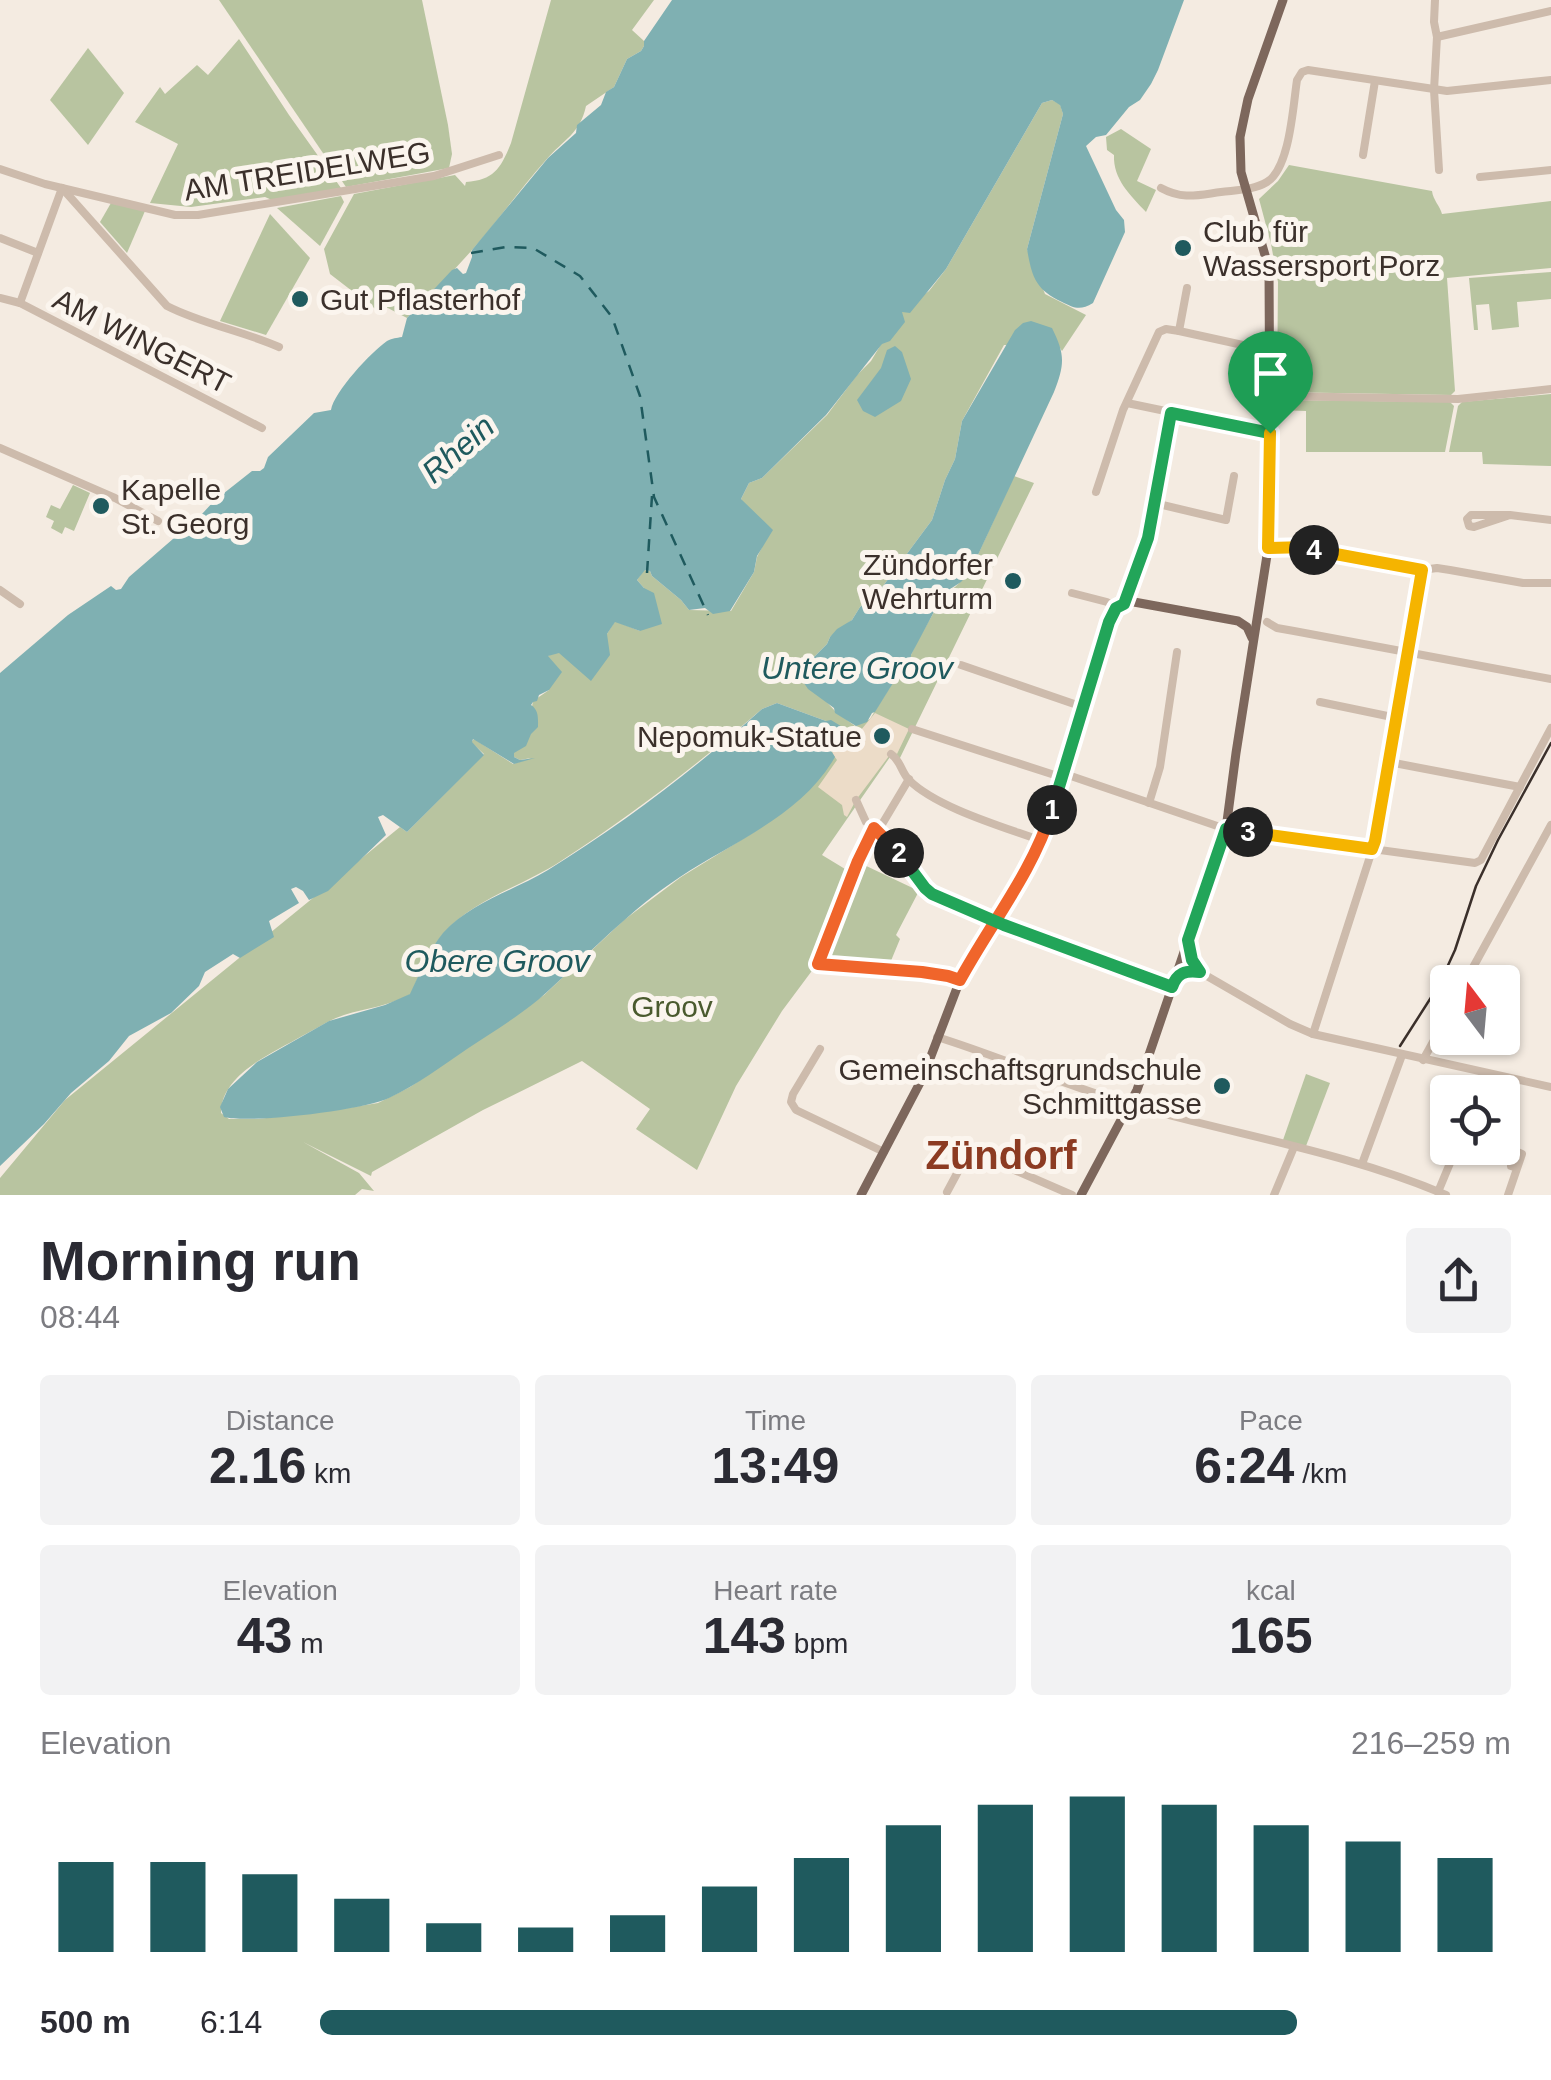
<!DOCTYPE html>
<html lang="en">
<head>
<meta charset="utf-8">
<style>
	body { margin:0; font-family:Arial,sans-serif; background:#f2f2f3; color:#2b2b33; height:100vh; display:flex; flex-direction:column; font-size:38px; white-space:nowrap }
	* { box-sizing:border-box; margin:0 }
	p { font-size:32px; color:#7c7c81 }
	.icon { flex:none; width:55px; height:55px; fill:none; stroke:currentColor; stroke-width:2; stroke-linecap:round; stroke-linejoin:round }
	.map { position:relative; height:1195px; overflow:hidden }
	.side { display:flex; flex-direction:column; background:#fff; flex:1 }
	.side>* { flex:none }
	.needle { width:65px; rotate:344deg }
	.tools { position:absolute; left:1430px; top:965px; display:grid; gap:20px }
	.tools a { display:grid; place-items:center; width:90px; height:90px; border-radius:10px; background:#fff; box-shadow:0 2px 8px #0004; font-size:50px }
	.pin { position:absolute; display:grid; place-items:center; width:85px; height:85px; color:#fff; margin:-102px -42px; border-radius:50% 50% 50% 0; rotate:-45deg; box-shadow:0 0 10px #0007 }
	.pin .icon { rotate:45deg }
	.km { position:absolute; width:50px; height:50px; margin:-25px; border-radius:50%; background:#222; color:#fff; font-size:28px; line-height:50px; text-align:center }
	.round { display:grid; place-items:center; flex:none; width:105px; height:105px; border-radius:10px; background:#f2f2f3 }
	.summary { display:flex; align-items:center; justify-content:space-between; height:170px; padding:0 40px }
	h1 { font-size:55px; font-weight:800; line-height:75px }
	.figures { display:grid; grid-template-columns:repeat(3,1fr); gap:15px; height:170px; padding:10px 40px }
	.figures div { display:grid; align-content:center; border-radius:10px; background:#f2f2f3; text-align:center }
	.figures b { font-size:50px; font-weight:800 }
	.figures small { font-size:28px; font-weight:400 }
	.figures p { font-size:28px }
	.chart { height:280px; padding:20px 40px }
	.chart p { display:flex; justify-content:space-between }
	.chart svg { width:100%; height:180px; margin-top:10px; stroke:#1f5a5e; stroke-width:6 }
	ul { padding:0 40px; list-style:none; font-size:32px }
	li { display:grid; grid-template-columns:160px 120px 1fr; align-items:center; height:75px }
	li i { height:25px; border-radius:12px; background:#1f5a5e }
	.map>svg:first-child { display:block }
	.green { fill:#b8c4a0; fill-rule:evenodd }
	.plaza { fill:#ecdcc8 }
	.water { fill:#7fb0b2 }
	.lines { fill:none; stroke-linecap:round; stroke-linejoin:round }
	.ferry { stroke:#1f5a5e; stroke-width:2.5; stroke-dasharray:12 10; stroke-linecap:butt }
	.minor { stroke:#cdbbac; stroke-width:8 }
	.major { stroke:#7d675c; stroke-width:9 }
	.tram { stroke:#3b302b; stroke-width:2.5 }
	.split-1-casing { stroke:#fff; stroke-width:20 }
	.split-2-casing { stroke:#fff; stroke-width:20 }
	.split-3-casing { stroke:#fff; stroke-width:20 }
	.split-4-casing { stroke:#fff; stroke-width:20 }
	.split-5-casing { stroke:#fff; stroke-width:20 }
	.split-1 { stroke:#22a559; stroke-width:12 }
	.split-2 { stroke:#f0652b; stroke-width:12 }
	.split-3 { stroke:#22a559; stroke-width:12 }
	.split-4 { stroke:#f5b400; stroke-width:12 }
	.split-5 { stroke:#f5b400; stroke-width:12 }
	.poi-dot { fill:#1f5a5e; stroke:#fbf5ee; stroke-width:4 }
	.labels { text-anchor:middle; dominant-baseline:central; stroke-width:10; stroke-linejoin:round; paint-order:stroke }
	.street-label { font-size:30px; fill:#3b302b; stroke:#fbf5ee }
	.poi-label { font-size:30px; fill:#3b302b; stroke:#fbf5ee; text-anchor:start }
	.park-label { font-size:30px; fill:#4a5a2e; stroke:#fbf5ee }
	.water-label { font-size:32px; font-style:italic; fill:#1f5a5e; stroke:#fbf5ee }
	.district-label { font-size:40px; font-weight:bold; fill:#8c3b22; stroke:#fbf5ee }
</style>
</head>
<body>
<div class="map">
<svg width="1551" height="1195" viewBox="0 0 1551 1195">
	<rect width="100%" height="100%" fill="#f4ebe1"/>
	<!-- green -->
	<g class="green">
		<polygon points="219,0 422,0 448,125 452,154 449,168 346,187"/>
		<path d="M551,0H654L632,30L644,41V46L641,51L627,59L614,87L586,106C580,134 564,139 546,160C520,189 498,221 472,250C451,274 429,296 407,318L384,306L378,311L330,274L324,249L354,194L455,175L465,186L466,182C494,180 501,168 511,143Z"/>
		<polygon points="239,39 289,115 341,188 272,200 265,197 191,207 150,203 178,144 135,122 160,87 165,94 197,65 208,75"/>
		<polygon points="88,48 124,93 88,145 50,100"/>
		<path d="M1052,100L1060,104L1063,114L1027,249L1045,294L1086,315L1062,351L1058,345H1004L962,421L955,459L945,480L932,520L883,586L860,607L852,620L830,637L827,644L814,657L803,663L800,673L835,711L855,726L870,719L903,666L909,672L911,655L918,640L945,593L955,587L970,572L1014,476L1034,483L898,762L890,757L822,855L850,872L814,968L782,1011L736,1086L697,1170L636,1129L650,1109L582,1061L483,1110L372,1172L371,1176L303,1142L359,1173L374,1191L362,1189L355,1195H0V1178L65,1100L400,827L407,832L484,754L471,742L474,739L513,764L531,758L520,760L514,757L513,753C538,739 528,725 533,701L549,690L547,656L607,634L615,621L640,631L644,588L637,580L644,570L650,571L652,576L681,600L689,610L731,611L754,572L757,557L762,547L741,499L749,483L762,478L827,415L857,375L871,361L901,311L929,291L946,269L1042,103ZM777,703L826,721H831L837,728L796,802L754,832L681,877L624,920L544,995L410,1087L378,1103L335,1110L258,1119H229L221,1113C221,1074 273,1053 302,1036C316,1029 329,1020 344,1015C366,1008 390,1006 411,994C420,973 428,950 444,933C474,899 523,886 561,861C632,815 698,764 762,709Z"/>
		<path d="M1121,129L1151,149L1137,181L1156,190L1146,212C1130,195 1113,179 1114,155L1107,150L1106,137Z"/>
		<path d="M1289,165L1432,191C1433,200 1440,206 1442,214L1551,201V268L1447,278L1455,391L1451,395L1277,392L1278,282L1271,244L1259,199L1278,181Z"/>
		<polygon points="341,196 344,202 320,246 277,208"/>
		<polygon points="111,203 145,211 127,253 100,222"/>
		<polygon points="270,214 310,258 266,335 220,321"/>
		<polygon points="1551,272 1551,299 1517,302 1519,327 1492,330 1489,304 1476,305 1478,330 1474,330 1469,278"/>
		<polygon points="1551,394 1551,466 1483,464 1482,452 1449,452 1458,406 1462,402"/>
		<polygon points="1277,400 1450,402 1454,406 1445,452 1306,452 1306,411 1277,410"/>
		<polygon points="73,485 90,493 74,531 65,527 62,534 51,528 54,521 46,517 51,505 60,509"/>
		<polygon points="860,863 919,891 896,935 900,939 888,968 837,964 828,947"/>
		<polygon points="1306,1074 1330,1083 1306,1146 1283,1140"/>
	</g>
	<!-- plaza -->
	<polygon class="plaza" points="875,713 909,729 897,754 892,752 856,800 847,817 844,815 842,805 818,787 837,760 832,753 846,731 856,736"/>
	<!-- water -->
	<g class="water">
		<path d="M672,0H1184L1158,70L1151,84L1140,100L1129,107L1106,135L1096,137L1086,146L1116,210L1124,220L1125,232L1093,303C1080,311 1074,308 1062,302C1035,289 1032,277 1027,249L1063,114L1060,105L1052,100L1042,103L946,269L910,313L902,312L905,322L890,341L882,344L826,415L762,478L749,483L741,499L773,530L757,556L754,572L730,611L713,614L705,608L689,610L681,600L652,576L650,571L645,570L637,580L644,588L654,593L662,624L640,631L615,622L607,634L610,655L591,681L559,653L548,656L562,672L549,690L539,695L537,701L533,702L531,705C539,710 538,719 538,727L531,734L526,746L514,753V757L520,760L535,758L514,764L473,739L472,742L484,755L407,832L383,815L378,817L386,835L328,891L309,900L303,891L296,887L291,889L299,903L269,921L274,937L240,958L233,954L205,972L199,986L171,1013L129,1036L109,1061L71,1093L44,1124L0,1166V673L68,615L111,586L116,590L121,589L129,577L181,532L193,529L202,514L214,501L252,471H260L264,468L268,457L314,413L331,410C334,392 371,352 387,341C393,338 396,338 402,337L407,318L452,270L457,268L463,274L466,273L472,257V250L548,158L576,133L577,125L601,105L606,92L614,87L627,59L641,51L644,46V41Z"/>
		<path d="M1031,321L1052,328C1065,354 1065,364 1054,392L970,572L961,582L944,593L911,655L910,674L903,667L875,712L872,713L867,722L856,726L835,713L834,708L808,689L800,677L803,663L814,657L827,644L830,637L837,629L852,620L860,607L883,586L932,520L945,480L955,459L962,421L1015,330L1023,323Z"/>
		<polygon points="895,346 902,352 911,379 901,401 875,417 863,411 857,400 881,368 887,350"/>
		<path d="M777,703L826,721L831,720L844,728L842,731L836,729L827,744L835,757C802,815 733,842 680,877C631,909 591,952 547,992C523,1014 494,1031 467,1049C442,1066 417,1085 389,1098C364,1110 251,1124 224,1117L220,1107L228,1089L257,1062L329,1021L385,1005L410,994C420,973 428,951 443,933C471,902 513,891 548,870C624,823 696,768 762,709Z"/>
	</g>
	<g class="lines">
		<!-- ferry -->
		<g class="ferry">
			<polyline points="471,253 506,247 533,248 580,276 612,317 640,396 654,497 708,615"/>
			<polyline points="647,573 652,496"/>
		</g>
		<!-- minor -->
		<g class="minor">
			<polyline points="1435,0 1434,22 1437,37 1434,90 1439,170"/>
			<polyline points="1437,37 1551,11"/>
			<polyline points="1363,155 1375,81"/>
			<polyline points="0,169 45,184 175,215 198,215 434,176 499,155"/>
			<polyline points="1480,177 1551,170"/>
			<path d="M62,188L167,306C202,324 243,331 279,347"/>
			<path d="M1161,188C1183,200 1198,195 1221,192C1236,190 1254,190 1267,182C1290,168 1293,106 1297,80L1302,72L1308,70L1447,91L1551,80"/>
			<polyline points="0,238 38,253"/>
			<polyline points="0,298 20,303 262,428"/>
			<polyline points="20,303 62,188"/>
			<polyline points="1179,331 1187,288"/>
			<polyline points="1271,396 1458,399 1551,389"/>
			<polyline points="1127,403 1271,433"/>
			<polyline points="0,448 115,498 158,521"/>
			<polyline points="1096,492 1123,410 1159,332 1166,329 1179,331 1270,351"/>
			<polyline points="1154,503 1226,520 1234,476"/>
			<polyline points="1510,515 1474,527 1469,526 1467,519 1471,515 1510,515 1551,520"/>
			<polyline points="1268,549 1306,547 1422,570 1437,568 1450,570 1523,583 1551,583"/>
			<polyline points="0,590 20,604"/>
			<polyline points="1072,593 1107,602 1116,608"/>
			<polyline points="1124,604 1148,538 1171,413"/>
			<polyline points="1267,622 1277,628 1294,631 1551,679"/>
			<polyline points="961,665 1083,707"/>
			<polyline points="1320,702 1397,718"/>
			<polyline points="912,729 1064,778"/>
			<path d="M891,754C901,761 901,772 909,780C937,808 1004,827 1042,841"/>
			<polyline points="1389,762 1520,787"/>
			<polyline points="1065,774 1226,829 1475,863 1481,860 1551,728"/>
			<polyline points="856,800 866,822 903,858 925,888 933,894 1004,925 1172,987"/>
			<polyline points="1149,803 1160,767 1177,652"/>
			<polyline points="874,828 858,861 818,964 921,972 948,976 960,980"/>
			<polyline points="878,831 909,779"/>
			<polyline points="1188,943 1192,961 1200,972 1290,1024 1313,1034 1551,1087"/>
			<polyline points="1175,979 1189,970 1200,972"/>
			<polyline points="1465,982 1551,825"/>
			<polyline points="1313,1034 1375,841 1422,570"/>
			<path d="M937,1037C1005,1058 1070,1088 1139,1107C1241,1136 1348,1153 1446,1195"/>
			<polyline points="820,1049 793,1094 791,1102 796,1110 884,1152"/>
			<polyline points="1423,1060 1448,1015"/>
			<polyline points="1362,1164 1402,1055"/>
			<polyline points="947,1192 968,1153 973,1152 1072,1195"/>
			<polyline points="1438,1192 1453,1156 1452,1148"/>
			<polyline points="1274,1195 1294,1147"/>
			<polyline points="1508,1195 1522,1154 1515,1151 1511,1166 1517,1168"/>
		</g>
		<!-- major -->
		<g class="major">
			<polyline points="861,1195 923,1077 960,980 1019,885 1042,841 1064,778 1112,614 1120,606 1134,602 1238,621 1247,627 1252,638"/>
			<polyline points="1081,1195 1137,1090 1226,829 1236,753 1268,549 1270,463 1269,269 1241,172 1240,137 1248,99 1283,0"/>
		</g>
		<!-- tram -->
		<polyline class="tram" points="1400,1046 1439,985 1455,950 1476,886 1498,840 1551,743"/>
	</g>
	<g class="lines">
		<!-- split-1 casing -->
		<g class="split-1-casing">
			<polyline id="split-1" points="1052,810 1109,622 1116,608 1124,604 1148,538 1171,413 1270,433"/>
		</g>
		<!-- split-2 casing -->
		<g class="split-2-casing">
			<path id="split-2" d="M899,853L874,828L858,861L818,964L922,972L948,976L960,980C991,923 1032,873 1052,810"/>
		</g>
		<!-- split-3 casing -->
		<g class="split-3-casing">
			<path id="split-3" d="M899,853L925,888L932,894L1004,925L1172,987C1177,973 1185,970 1200,972L1192,960L1188,940L1226,829L1248,832"/>
		</g>
		<!-- split-4 casing -->
		<g class="split-4-casing">
			<polyline id="split-4" points="1248,832 1372,849 1375,841 1422,570 1314,550"/>
		</g>
		<!-- split-5 casing -->
		<g class="split-5-casing">
			<polyline id="split-5" points="1270,433 1268,548 1306,547 1314,550"/>
		</g>
		<!-- split-1 -->
		<use href="#split-1" class="split-1"/>
		<!-- split-2 -->
		<use href="#split-2" class="split-2"/>
		<!-- split-3 -->
		<use href="#split-3" class="split-3"/>
		<!-- split-4 -->
		<use href="#split-4" class="split-4"/>
		<!-- split-5 -->
		<use href="#split-5" class="split-5"/>
	</g>
	<!-- markers -->
	<g class="poi-dot">
		<circle cx="1183" cy="248" r="10"/>
		<circle cx="300" cy="299" r="10"/>
		<circle cx="101" cy="506" r="10"/>
		<circle cx="1013" cy="581" r="10"/>
		<circle cx="882" cy="736" r="10"/>
		<circle cx="1222" cy="1086" r="10"/>
	</g>
	<g class="labels">
		<!-- street labels -->
		<g class="street-label">
			<text transform="translate(307 171) rotate(-9)">AM TREIDELWEG</text>
			<text transform="translate(142 341) rotate(27)">AM WINGERT</text>
		</g>
		<!-- poi labels -->
		<g class="poi-label">
			<text x="1203" y="231">Club für<tspan x="1203" dy="34">Wassersport Porz</tspan></text>
			<text x="320" y="299">Gut Pflasterhof</text>
			<text x="121" y="489">Kapelle<tspan x="121" dy="34">St. Georg</tspan></text>
			<text x="993" y="564" text-anchor="end">Zündorfer<tspan x="993" dy="34">Wehrturm</tspan></text>
			<text x="862" y="736" text-anchor="end">Nepomuk-Statue</text>
			<text x="1202" y="1069" text-anchor="end">Gemeinschaftsgrundschule<tspan x="1202" dy="34">Schmittgasse</tspan></text>
		</g>
		<!-- park labels -->
		<g class="park-label">
			<text x="672" y="1006">Groov</text>
		</g>
		<!-- water labels -->
		<g class="water-label">
			<text transform="translate(458 449) rotate(-41)">Rhein</text>
			<text x="857" y="668">Untere Groov</text>
			<text x="497" y="961">Obere Groov</text>
		</g>
		<!-- district labels -->
		<g class="district-label">
			<text x="1001" y="1155">Zündorf</text>
		</g>
	</g>
</svg>
<div class="tools">
<a><svg class="needle" viewBox="-14 -14 28 28"><path d="M0-13l5 13h-10z" fill="#e53935"/><path d="M0 13l5-13h-10z" fill="#7c7c81"/></svg></a>
<a><svg class="icon" aria-label="locate" viewBox="0 0 24 24"><circle cx="12" cy="12" r="6"/><path d="M12 2v4M12 18v4M2 12h4M18 12h4"/></svg></a>
</div>
<div class="pin" style="left:1270px;top:433px;background:#1e9e55"><svg class="icon" aria-label="arrive" viewBox="0 0 24 24"><path d="M6 21V4h12l-3 4 3 4H6"/></svg></div>
<b class="km" style="left:1052px;top:810px">1</b>
<b class="km" style="left:899px;top:853px">2</b>
<b class="km" style="left:1248px;top:832px">3</b>
<b class="km" style="left:1314px;top:550px">4</b>
</div>
<section class="side">
<div class="summary"><div><h1>Morning run</h1><p>08:44</p></div><a class="round"><svg class="icon" aria-label="share" viewBox="0 0 24 24"><path d="M12 15V3M7 8l5-5 5 5M5 13v7h14v-7"/></svg></a></div>
<div class="figures">
<div><p>Distance</p><b>2.16<small> km</small></b></div>
<div><p>Time</p><b>13:49</b></div>
<div><p>Pace</p><b>6:24<small> /km</small></b></div>
</div>
<div class="figures">
<div><p>Elevation</p><b>43<small> m</small></b></div>
<div><p>Heart rate</p><b>143<small> bpm</small></b></div>
<div><p>kcal</p><b>165</b></div>
</div>
<div class="chart"><p><span>Elevation</span>216–259 m</p>
<svg viewBox="0 0 160 44" preserveAspectRatio="none"><path d="M5 44V22M15 44V22M25 44V25M35 44V31M45 44V37M55 44V38M65 44V35M75 44V28M85 44V21M95 44V13M105 44V8M115 44V6M125 44V8M135 44V13M145 44V17M155 44V21"/></svg>
</div>
<ul>
<li><b>500 m</b>6:14<i style="width:82%"></i></li>
</ul>
</section>
</body>
</html>
